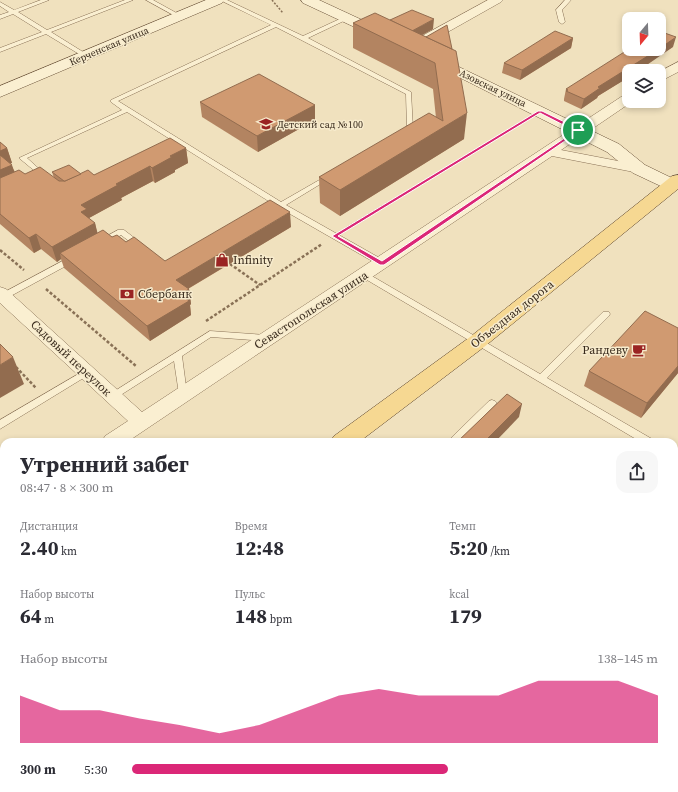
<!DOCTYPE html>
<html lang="ru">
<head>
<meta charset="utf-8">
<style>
	body { margin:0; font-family:"Source Serif 4",serif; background:#f7f7f7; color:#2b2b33; height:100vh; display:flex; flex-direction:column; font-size:15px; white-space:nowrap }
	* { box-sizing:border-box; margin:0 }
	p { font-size:13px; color:#7c7c81 }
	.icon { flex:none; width:22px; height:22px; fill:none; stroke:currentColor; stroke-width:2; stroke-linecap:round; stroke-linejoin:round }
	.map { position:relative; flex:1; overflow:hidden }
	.side { position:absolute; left:0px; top:438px; width:678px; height:354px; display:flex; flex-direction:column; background:#fff; border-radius:12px 12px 0 0; box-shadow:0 2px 6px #0003 }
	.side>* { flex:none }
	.needle { width:26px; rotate:199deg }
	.tools { position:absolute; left:622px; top:12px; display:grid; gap:8px }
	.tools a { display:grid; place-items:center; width:44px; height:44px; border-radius:8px; background:#fff; box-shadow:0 2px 6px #0003; font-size:20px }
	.pin { position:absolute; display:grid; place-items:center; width:34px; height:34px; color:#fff; margin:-17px; border:2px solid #fff; border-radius:50%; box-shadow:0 1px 4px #0007 }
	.round { display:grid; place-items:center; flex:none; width:42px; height:42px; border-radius:12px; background:#f7f7f7 }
	.summary { display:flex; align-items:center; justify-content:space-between; height:68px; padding:0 20px }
	h1 { font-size:22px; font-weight:700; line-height:30px }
	.figures { display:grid; grid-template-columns:repeat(3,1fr); gap:6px; height:68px; padding:4px 20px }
	.figures div { display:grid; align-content:center }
	.figures b { font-size:20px; font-weight:700 }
	.figures small { font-size:11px; font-weight:400 }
	.figures p { font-size:11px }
	.chart { height:112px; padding:8px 20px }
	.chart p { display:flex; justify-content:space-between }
	.chart svg { width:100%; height:72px; margin-top:4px; fill:#db2777; opacity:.7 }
	ul { padding:0 20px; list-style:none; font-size:13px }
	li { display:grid; grid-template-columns:64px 48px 1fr; align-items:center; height:30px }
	li i { height:10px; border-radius:5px; background:#db2777 }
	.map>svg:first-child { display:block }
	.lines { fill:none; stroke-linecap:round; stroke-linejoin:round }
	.lane-casing { stroke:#897156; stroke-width:1 }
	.street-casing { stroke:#897156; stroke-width:1 }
	.secondary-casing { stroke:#6a5239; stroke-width:1 }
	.primary-casing { stroke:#563f2b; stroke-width:1 }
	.path-far1 { stroke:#897156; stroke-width:1.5; stroke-dasharray:2 1.5; stroke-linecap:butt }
	.path { stroke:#897156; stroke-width:2.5; stroke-dasharray:3 2; stroke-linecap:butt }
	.lane { fill:#faefd1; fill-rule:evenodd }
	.street { fill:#faefd1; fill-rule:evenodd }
	.secondary { fill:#faefd1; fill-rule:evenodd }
	.primary { fill:#f6d892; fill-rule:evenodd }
	.wall { fill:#b38461 }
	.shaded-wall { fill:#926c4f }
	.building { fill:#d09a71; stroke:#926c4f }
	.route { fill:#db2777; stroke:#fff; fill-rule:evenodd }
	.labels { text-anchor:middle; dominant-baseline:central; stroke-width:3; stroke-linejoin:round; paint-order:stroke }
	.far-street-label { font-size:10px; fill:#37291b; stroke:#f7ebcd }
	.far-poi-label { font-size:10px; fill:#37291b; stroke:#f7ebcd; text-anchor:start }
	.poi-label { font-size:12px; fill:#37291b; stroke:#f7ebcd; text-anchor:start }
	.street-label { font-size:12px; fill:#37291b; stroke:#f7ebcd }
</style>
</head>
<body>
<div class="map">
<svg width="678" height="792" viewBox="0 0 678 792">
	<rect width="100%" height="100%" fill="#f0e1be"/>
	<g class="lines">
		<!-- lane casing -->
		<g class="lane-casing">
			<g id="lane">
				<polygon points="41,0 49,0 18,12 47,30 125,0 133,0 51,32 88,55 88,57 84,57 46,34 0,52 0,48 42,32 13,14 0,19 0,15 9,12 0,6 0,2 14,10"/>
				<polygon points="146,0 153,0 182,16 177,17"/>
				<polygon points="220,0 227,0 303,36 344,17 348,17 348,19 308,38 411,92 413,129 407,133 403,133 402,132 407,128 406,94 276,27 118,101 281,202 328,175 332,175 332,177 286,205 385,261 386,263 385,265 379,265 278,207 127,112 27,158 46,175 46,177 42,177 19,158 122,110 111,102 111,100 271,25"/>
				<polygon points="565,0 571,0 562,10 565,22 562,24 559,22 556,10"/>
				<polygon points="118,230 124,230 145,246 144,248 138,248 121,235 104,245 98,245 98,241"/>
				<polygon points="72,256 76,259 75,261 7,298 4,299 0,296 1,294"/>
				<polygon points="365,272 540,374 603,312 609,312 610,314 609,316 547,378 652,439 654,442 641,442 362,277 361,275 362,273"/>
				<polygon points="210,331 266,335 270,338 266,341 211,337 182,356 187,394 186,396 183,397 179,394 174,361 116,398 110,398 108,396 110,394"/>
				<polygon points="87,369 90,370 91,372 90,374 0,429 0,420"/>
				<polygon points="492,400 495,401 497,403 458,442 447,442 489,401"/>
				<polygon points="674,452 678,454 678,463 674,461"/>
				<polygon points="88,788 104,788 103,792 87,792"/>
				<polygon points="315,788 330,788 329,792 314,792"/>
			</g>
		</g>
		<!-- street casing -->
		<g class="street-casing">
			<g id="street">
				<polygon points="488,0 503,0 501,2 430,42 422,42 420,39 422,36"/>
				<polygon points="678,62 678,72 659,82 659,72"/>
				<polygon points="629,94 629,101 633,101 561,150 644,166 646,169 644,172 639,173 552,156 127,442 102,442 105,436 128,421 0,303 0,287 6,289 142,412 624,95"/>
				<polygon points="4,506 4,526 0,527 0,507"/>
			</g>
		</g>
		<!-- secondary casing -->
		<g class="secondary-casing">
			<g id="secondary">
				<polygon points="206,0 224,0 222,3 0,97 0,86"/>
				<polygon points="301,0 319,0 388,32 390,35 388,38 383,39 378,38 303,3"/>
				<polygon points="434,55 619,144 645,165 678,181 678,189 673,190 667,189 633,173 607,152 429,62 427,59 429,56"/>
			</g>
		</g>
		<!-- primary casing -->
		<g class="primary-casing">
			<g id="primary">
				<polygon points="678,175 678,189 484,347 359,442 330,442 334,436 470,337 672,176"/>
				<polygon points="4,679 4,708 0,710 0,681"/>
			</g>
		</g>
		<!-- path-far1 -->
		<g class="path-far1">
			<polyline points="272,0 283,13"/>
			<polyline points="400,196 524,121"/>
		</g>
		<!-- path -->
		<g class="path">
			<polyline points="347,228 402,195"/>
			<polyline points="0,250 24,270"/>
			<polyline points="230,264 260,285"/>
			<polyline points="46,289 136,366"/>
			<polyline points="206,321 322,244"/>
			<polyline points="16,367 36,388"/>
		</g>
		<!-- lane -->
		<use href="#lane" class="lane"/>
		<!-- street -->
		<use href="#street" class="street"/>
		<!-- secondary -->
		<use href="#secondary" class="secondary"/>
		<!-- primary -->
		<use href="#primary" class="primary"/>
	</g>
	<!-- wall -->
	<g class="wall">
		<polygon points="390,20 433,29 422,35 426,37 464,139 340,216 320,203 319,177 436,118 433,89 353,48 353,23"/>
		<polygon points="573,38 571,48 520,80 502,73 504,63"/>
		<polygon points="673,47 629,71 629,77 598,96 597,98 581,109 564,101 564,99 566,89"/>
		<polygon points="200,102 315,105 315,120 258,152 202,117"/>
		<polygon points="0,142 7,148 12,163 10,163 15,172 25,174 54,178 52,172 81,174 94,175 186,148 188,163 175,170 175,172 155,183 153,181 121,198 122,200 89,218 89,219 95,223 97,233 126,242 165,261 291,227 188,289 189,289 191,304 190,305 191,315 150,341 64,268 61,259 57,262 41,249 34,253 0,224"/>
		<polygon points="678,328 678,373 641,418 584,386 589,371"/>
		<polygon points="678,525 678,552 674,549 674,531"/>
	</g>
	<!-- shaded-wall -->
	<g class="shaded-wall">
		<polygon points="434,19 433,29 411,41 412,31"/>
		<polygon points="676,37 673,47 638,71 629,71 629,77 598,96 597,98 581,109 584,99 598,87"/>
		<polygon points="573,38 571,48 520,80 522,70"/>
		<polygon points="315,105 315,120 258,152 257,136"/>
		<polygon points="467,113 464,139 340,216 340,190"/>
		<polygon points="7,148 12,163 2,167 0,163 0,151"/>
		<polygon points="186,148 188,163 175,170 175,172 155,183 152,168 170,156"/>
		<polygon points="12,165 17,180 0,187 0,170"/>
		<polygon points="150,166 153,181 121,198 122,200 89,218 91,225 81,212 81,205 116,184"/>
		<polygon points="290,212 291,227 179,294 176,280"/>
		<polygon points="95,223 99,239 60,253 61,259 57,262 52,247"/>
		<polygon points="36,234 41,249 34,253 29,238"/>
		<polygon points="189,289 191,304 190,305 191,315 150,341 147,326 181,294"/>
		<polygon points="13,357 24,384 0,398 0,365"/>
		<polygon points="678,366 678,373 641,418 647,403"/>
		<polygon points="522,404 519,417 495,442 484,442"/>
		<polygon points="266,788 276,788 272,792 262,792"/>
	</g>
	<!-- building -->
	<g class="building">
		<polygon points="412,10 434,19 412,31 390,20"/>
		<polygon points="375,13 456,51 467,113 340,190 319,177 429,113 443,121 435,63 353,23"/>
		<polygon points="447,25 452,49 426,37"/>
		<polygon points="555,31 573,38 522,70 504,63"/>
		<polygon points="659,31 676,37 659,49"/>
		<polygon points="629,49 659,49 598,87 600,88 584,99 566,91 568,90 566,89"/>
		<polygon points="259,74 315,105 257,136 200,102"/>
		<polygon points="170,138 186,148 170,156 172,157 152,168 150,166 116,184 118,185 81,205 87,209 81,212 95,223 52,247 36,234 29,238 0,214 0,178 19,170 25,174 40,167 59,181 65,181 88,170 94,175"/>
		<polygon points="0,142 7,148 0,151"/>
		<polygon points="0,155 12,165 0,170"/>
		<polygon points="69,165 81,174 65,181 64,181 52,172"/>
		<polygon points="270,200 290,212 176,280 189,289 181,294 189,301 147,326 60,253 103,230 112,237 117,235 126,242 134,237 165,261"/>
		<polygon points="645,311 678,328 678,366 647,403 589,371"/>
		<polygon points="0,344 13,357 0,365"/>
		<polygon points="507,394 522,404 484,442 457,442"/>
		<polygon points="678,525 678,533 674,530"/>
		<polygon points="104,788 266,788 262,792 100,792"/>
	</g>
	<!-- route -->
	<path class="route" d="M538,111H542L581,130L384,265H380L332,236ZM540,113L575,131L382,261L338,236Z"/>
	<!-- icons -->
	<defs>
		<g id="school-bare" transform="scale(1.08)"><path d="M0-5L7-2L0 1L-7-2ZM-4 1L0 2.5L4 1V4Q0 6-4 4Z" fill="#9a2423" stroke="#f7ebcd" stroke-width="2.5" paint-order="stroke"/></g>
		<g id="shop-bare" transform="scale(1.08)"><path d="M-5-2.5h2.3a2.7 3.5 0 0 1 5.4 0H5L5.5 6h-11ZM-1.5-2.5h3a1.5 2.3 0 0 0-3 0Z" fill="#9a2423" stroke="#f7ebcd" stroke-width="2.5" paint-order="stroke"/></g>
		<g id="bank-bare" transform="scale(1.08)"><path d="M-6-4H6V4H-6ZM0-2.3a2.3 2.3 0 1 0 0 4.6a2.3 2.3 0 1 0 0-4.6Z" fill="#9a2423" stroke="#f7ebcd" stroke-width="2.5" paint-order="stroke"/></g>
		<g id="cafe-bare" transform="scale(1.08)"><path d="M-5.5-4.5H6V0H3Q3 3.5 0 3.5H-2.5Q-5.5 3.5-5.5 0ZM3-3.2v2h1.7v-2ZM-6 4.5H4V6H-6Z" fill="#9a2423" stroke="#f7ebcd" stroke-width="2.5" paint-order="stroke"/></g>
	</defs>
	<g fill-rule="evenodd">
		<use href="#school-bare" x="266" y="124"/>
		<use href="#shop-bare" x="222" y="260"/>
		<use href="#bank-bare" x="127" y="294"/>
		<use href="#cafe-bare" x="639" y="350"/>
	</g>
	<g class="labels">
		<!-- far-street labels -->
		<g class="far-street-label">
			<text transform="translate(109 46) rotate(-23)">Керченская улица</text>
			<text transform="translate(493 88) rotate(26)">Азовская улица</text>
		</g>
		<!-- far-poi labels -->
		<g class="far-poi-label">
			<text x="277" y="124">Детский сад №100</text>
		</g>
		<!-- poi labels -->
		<g class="poi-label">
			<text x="233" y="260">Infinity</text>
			<text x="138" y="294">Сбербанк</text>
			<text x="628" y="350" text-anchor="end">Рандеву</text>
		</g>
		<!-- street labels -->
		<g class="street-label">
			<text transform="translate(311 310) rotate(-33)">Севастопольская улица</text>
			<text transform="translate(512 314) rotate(-38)">Объездная дорога</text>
			<text transform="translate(71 358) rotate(43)">Садовый переулок</text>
		</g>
	</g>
</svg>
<div class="tools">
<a><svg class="needle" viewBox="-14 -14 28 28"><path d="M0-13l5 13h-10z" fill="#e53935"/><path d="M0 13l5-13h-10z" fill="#7c7c81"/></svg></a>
<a><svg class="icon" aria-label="layers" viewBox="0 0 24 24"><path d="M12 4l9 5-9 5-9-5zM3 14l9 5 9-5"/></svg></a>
</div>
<div class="pin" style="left:578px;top:130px;background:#1e9e55"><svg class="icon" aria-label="arrive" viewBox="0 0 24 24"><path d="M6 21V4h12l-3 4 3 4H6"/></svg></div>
<section class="side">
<div class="summary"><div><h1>Утренний забег</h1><p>08:47 · 8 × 300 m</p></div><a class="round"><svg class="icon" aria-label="share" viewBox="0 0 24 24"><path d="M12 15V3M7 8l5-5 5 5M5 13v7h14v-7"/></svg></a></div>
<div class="figures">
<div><p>Дистанция</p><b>2.40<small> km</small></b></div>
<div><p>Время</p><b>12:48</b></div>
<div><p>Темп</p><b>5:20<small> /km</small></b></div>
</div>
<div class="figures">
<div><p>Набор высоты</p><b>64<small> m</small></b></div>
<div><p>Пульс</p><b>148<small> bpm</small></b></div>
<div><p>kcal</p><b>179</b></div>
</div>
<div class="chart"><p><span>Набор высоты</span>138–145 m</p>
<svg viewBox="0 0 160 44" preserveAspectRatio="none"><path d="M0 44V15L10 24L20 24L30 29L40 33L50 38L60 33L70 24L80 15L90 11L100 15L110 15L120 15L130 6L140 6L150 6L160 15V44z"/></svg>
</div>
<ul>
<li><b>300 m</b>5:30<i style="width:60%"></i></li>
</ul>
</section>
</div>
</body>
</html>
